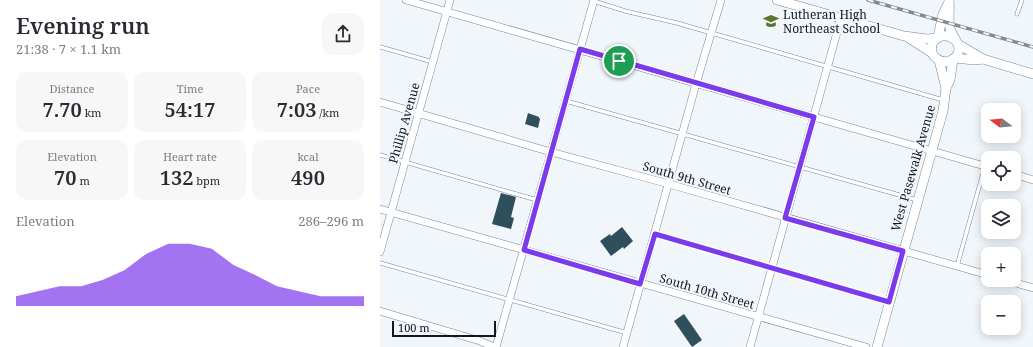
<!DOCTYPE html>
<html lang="en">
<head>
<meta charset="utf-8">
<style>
	body { margin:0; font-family:"Noto Serif",serif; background:#f7f7f7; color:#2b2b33; height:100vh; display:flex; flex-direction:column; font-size:15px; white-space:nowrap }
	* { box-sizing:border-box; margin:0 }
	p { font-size:13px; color:#7c7c81 }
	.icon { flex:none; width:22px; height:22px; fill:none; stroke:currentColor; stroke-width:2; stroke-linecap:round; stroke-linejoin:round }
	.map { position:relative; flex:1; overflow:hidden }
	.panel { display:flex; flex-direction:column; background:#fff; width:380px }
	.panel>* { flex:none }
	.needle { width:26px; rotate:286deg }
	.tools { position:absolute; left:601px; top:103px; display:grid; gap:8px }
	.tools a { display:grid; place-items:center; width:40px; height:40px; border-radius:8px; background:#fff; box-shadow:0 2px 10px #0003; font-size:20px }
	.scale { position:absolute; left:12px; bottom:10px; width:104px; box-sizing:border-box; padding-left:4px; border:2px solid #0f1720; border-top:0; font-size:11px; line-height:14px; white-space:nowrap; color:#0f1720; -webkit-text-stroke:3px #f1f6fb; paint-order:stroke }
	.pin { position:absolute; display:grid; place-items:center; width:34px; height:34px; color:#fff; margin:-17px; border:2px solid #fff; border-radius:50%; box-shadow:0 1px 4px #0007 }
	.round { display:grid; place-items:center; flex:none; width:42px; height:42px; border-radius:12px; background:#f7f7f7 }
	.overview { display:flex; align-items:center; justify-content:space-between; height:68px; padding:0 16px }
	h1 { font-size:22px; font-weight:600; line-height:30px }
	.figures { display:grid; grid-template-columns:repeat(3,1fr); gap:6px; height:68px; padding:4px 16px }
	.figures div { display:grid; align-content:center; border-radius:10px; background:#f7f7f7; text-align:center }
	.figures b { font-size:20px; font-weight:600 }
	.figures small { font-size:11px; font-weight:400 }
	.figures p { font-size:11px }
	.chart { height:112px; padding:8px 16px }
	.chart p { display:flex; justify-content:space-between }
	.chart svg { width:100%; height:72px; margin-top:4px; fill:#7c3aed; opacity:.7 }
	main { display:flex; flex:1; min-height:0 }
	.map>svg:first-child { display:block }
	.building { fill:#304f5c }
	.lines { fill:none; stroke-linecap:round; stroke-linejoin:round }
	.service-casing { stroke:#71879e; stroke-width:4.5 }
	.minor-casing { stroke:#71879e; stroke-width:8 }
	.tertiary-casing { stroke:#71879e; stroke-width:10 }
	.service { stroke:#fff; stroke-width:3.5 }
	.minor { stroke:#fff; stroke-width:7 }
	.tertiary { stroke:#fff; stroke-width:9 }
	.rail-casing { stroke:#848a91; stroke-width:3.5 }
	.rail { stroke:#f1f6fb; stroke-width:2; stroke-dasharray:6; stroke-linecap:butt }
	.route-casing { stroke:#fff; stroke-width:8 }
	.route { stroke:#7c3aed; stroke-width:5 }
	.labels { text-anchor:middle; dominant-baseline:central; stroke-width:4; stroke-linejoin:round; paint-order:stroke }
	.poi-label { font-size:12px; fill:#0f1720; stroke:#f1f6fb; text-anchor:start }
	.street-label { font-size:12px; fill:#0f1720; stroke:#f1f6fb }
</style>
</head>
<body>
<main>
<section class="panel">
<div class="overview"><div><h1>Evening run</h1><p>21:38 · 7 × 1.1 km</p></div><a class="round"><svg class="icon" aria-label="share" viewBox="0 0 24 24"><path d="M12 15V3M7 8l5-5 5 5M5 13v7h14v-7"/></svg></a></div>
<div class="figures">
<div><p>Distance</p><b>7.70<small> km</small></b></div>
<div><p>Time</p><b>54:17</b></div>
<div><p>Pace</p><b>7:03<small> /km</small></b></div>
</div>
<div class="figures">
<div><p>Elevation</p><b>70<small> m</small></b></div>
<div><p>Heart rate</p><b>132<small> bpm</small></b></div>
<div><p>kcal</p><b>490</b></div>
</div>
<div class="chart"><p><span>Elevation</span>286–296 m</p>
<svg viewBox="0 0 160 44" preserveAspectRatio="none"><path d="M0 44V38L10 35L20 32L30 32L40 28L50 22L60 12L70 6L80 6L90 9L100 19L110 25L120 32L130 35L140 38L150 38L160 38V44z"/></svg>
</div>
</section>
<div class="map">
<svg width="653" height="347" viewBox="0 0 653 347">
	<rect width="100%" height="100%" fill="#f1f6fb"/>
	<!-- building -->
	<g class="building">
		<polygon points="148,113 159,117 159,118 160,119 158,128 145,124"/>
		<polygon points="121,193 136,197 131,217 134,218 131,229 112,224"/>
		<polygon points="242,227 253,241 244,249 243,247 231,256 220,241 230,234 231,236"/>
		<polygon points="304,314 322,340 312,347 294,321"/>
	</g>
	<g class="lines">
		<!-- service casing -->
		<g class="service-casing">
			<g id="service">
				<polyline points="214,1 245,11 297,23 563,100"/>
				<polyline points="637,14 642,0"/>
				<polyline points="0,47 53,62"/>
				<polyline points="186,101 537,200"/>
				<polyline points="0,155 157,200"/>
				<polyline points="275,234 391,269 508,302"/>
				<polyline points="0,263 247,333"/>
				<polyline points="577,266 605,166"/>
			</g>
		</g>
		<!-- minor casing -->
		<g class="minor-casing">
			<g id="minor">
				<polyline points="26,0 608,167"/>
				<polyline points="0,102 171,152 289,184 608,275"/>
				<polyline points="634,174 653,180"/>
				<polyline points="0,209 486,347"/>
				<polyline points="0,252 70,0"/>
				<polyline points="625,280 653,288"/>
				<polyline points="0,311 100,341 114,347"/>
				<polyline points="116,347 214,0"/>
				<polyline points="243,347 316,84 341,0"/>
				<polyline points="370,347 461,18"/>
			</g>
		</g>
		<!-- tertiary casing -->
		<g class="tertiary-casing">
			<g id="tertiary">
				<polyline points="397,0 524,36 547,39 557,38"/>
				<path d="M569,0C570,9 568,19 570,28C572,36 578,41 579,48C579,60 565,66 556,58C543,47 560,27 575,40"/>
				<polyline points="558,37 563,14 568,4"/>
				<polyline points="529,38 552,53"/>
				<polyline points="578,44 603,59"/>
				<polyline points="575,58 594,60 603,59 653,74"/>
				<polyline points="559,60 566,88"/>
				<polyline points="497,347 563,111 566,88 570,80 573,59"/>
			</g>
		</g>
		<!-- service -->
		<use href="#service" class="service"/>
		<!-- minor -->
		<use href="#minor" class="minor"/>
		<!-- tertiary -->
		<use href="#tertiary" class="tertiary"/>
		<!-- rail casing -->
		<g class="rail-casing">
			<polyline id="rail" points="488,0 653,47"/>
		</g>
		<!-- rail -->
		<use href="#rail" class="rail"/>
	</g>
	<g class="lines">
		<!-- route casing -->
		<g class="route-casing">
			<polygon id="route" points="200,49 434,117 405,218 523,251 509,302 275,234 260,284 144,250"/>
		</g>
		<!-- route -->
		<use href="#route" class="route"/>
	</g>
	<!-- icons -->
	<defs>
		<g id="school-bare" transform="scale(1.2)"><path d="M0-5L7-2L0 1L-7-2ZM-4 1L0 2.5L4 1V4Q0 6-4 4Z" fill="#5a772d" stroke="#f1f6fb" stroke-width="2.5" paint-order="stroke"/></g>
	</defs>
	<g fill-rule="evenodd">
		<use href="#school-bare" x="391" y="21"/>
	</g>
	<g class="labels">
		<!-- poi labels -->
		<g class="poi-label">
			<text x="403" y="14">Lutheran High<tspan x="403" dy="14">Northeast School</tspan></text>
		</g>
		<!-- street labels -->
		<g class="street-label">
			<text transform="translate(24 123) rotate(-74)">Phillip Avenue</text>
			<text transform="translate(533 168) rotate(-74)">West Pasewalk Avenue</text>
			<text transform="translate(307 178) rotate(16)">South 9th Street</text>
			<text transform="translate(327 291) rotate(16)">South 10th Street</text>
		</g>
	</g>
</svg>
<div class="tools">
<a><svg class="needle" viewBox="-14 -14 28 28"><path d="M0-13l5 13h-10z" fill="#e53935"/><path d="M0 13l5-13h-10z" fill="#7c7c81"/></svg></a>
<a><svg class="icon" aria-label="locate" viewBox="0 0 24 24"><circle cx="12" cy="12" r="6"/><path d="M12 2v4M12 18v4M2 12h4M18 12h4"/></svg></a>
<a><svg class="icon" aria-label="layers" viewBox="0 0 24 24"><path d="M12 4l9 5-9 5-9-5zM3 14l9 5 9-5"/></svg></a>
<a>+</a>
<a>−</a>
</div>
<div class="scale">100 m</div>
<div class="pin" style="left:239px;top:61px;background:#1e9e55"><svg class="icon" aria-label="arrive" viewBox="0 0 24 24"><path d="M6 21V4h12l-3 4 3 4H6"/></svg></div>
</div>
</main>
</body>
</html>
